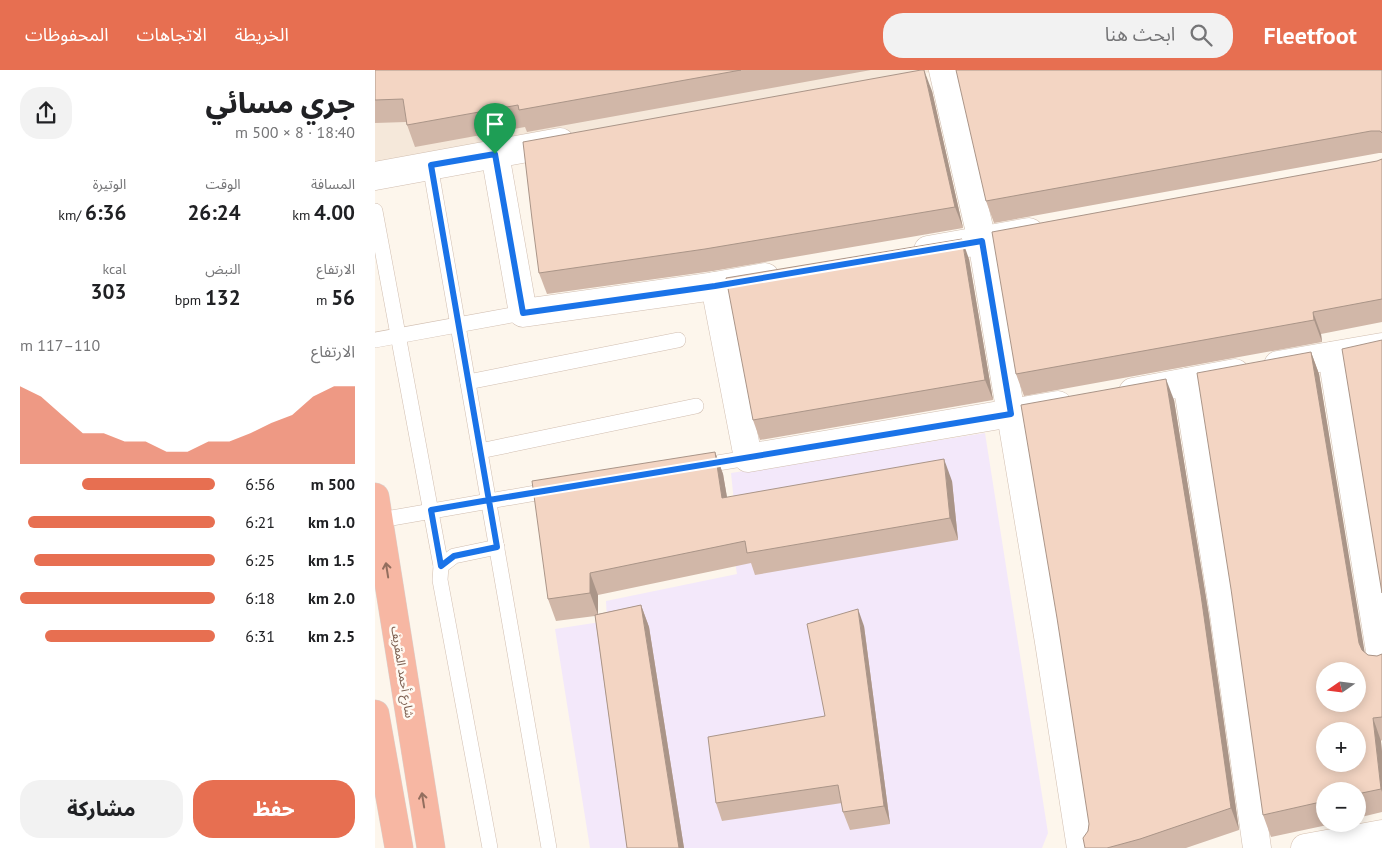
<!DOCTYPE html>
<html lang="ar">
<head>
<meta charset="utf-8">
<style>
	body { margin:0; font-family:"PT Sans","Noto Sans Arabic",sans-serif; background:#f2f2f2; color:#202124; direction:rtl; height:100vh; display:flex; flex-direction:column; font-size:19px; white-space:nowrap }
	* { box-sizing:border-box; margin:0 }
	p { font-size:16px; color:#757577 }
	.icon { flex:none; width:28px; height:28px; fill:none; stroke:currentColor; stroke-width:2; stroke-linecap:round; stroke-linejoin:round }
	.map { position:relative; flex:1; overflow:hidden; direction:ltr }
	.panel { display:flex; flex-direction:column; background:#fff; width:375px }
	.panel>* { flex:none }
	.needle { width:32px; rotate:256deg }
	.tools { position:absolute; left:941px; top:592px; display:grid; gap:10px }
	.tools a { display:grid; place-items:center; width:50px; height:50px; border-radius:50%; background:#fff; box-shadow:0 2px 12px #0003; font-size:25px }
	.pin { position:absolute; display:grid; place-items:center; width:42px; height:42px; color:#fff; margin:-51px -21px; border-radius:50% 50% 50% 0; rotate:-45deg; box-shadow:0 0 5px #0007 }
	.pin .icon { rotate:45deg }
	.round { display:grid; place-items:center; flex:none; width:52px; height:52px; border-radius:20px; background:#f2f2f2 }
	.headline { display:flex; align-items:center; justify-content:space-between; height:85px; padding:0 20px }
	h1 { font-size:28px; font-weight:800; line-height:38px }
	.figures { display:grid; grid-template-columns:repeat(3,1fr); gap:8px; height:85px; padding:5px 20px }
	.figures div { display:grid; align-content:center }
	.figures b { font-size:21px; font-weight:800 }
	.figures small { font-size:14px; font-weight:400 }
	.figures p { font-size:14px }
	.chart { height:140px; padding:10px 20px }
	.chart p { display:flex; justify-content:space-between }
	.chart svg { width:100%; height:90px; margin-top:5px; fill:#e76f51; opacity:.7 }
	.cta { display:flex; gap:10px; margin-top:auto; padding:10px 20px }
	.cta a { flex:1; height:58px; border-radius:20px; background:#e76f51; color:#fff; font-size:20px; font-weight:800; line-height:58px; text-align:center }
	.cta a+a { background:#f2f2f2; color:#202124 }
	ul { padding:0 20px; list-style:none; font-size:16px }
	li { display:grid; grid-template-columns:80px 60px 1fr; align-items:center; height:38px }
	li i { height:12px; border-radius:6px; background:#e76f51 }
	header { display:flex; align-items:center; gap:30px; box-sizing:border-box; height:70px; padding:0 25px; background:#e76f51; color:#fff }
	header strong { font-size:24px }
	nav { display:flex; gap:28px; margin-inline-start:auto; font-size:18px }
	.search { width:350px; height:45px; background:#f2f2f2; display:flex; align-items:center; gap:12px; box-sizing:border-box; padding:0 18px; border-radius:20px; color:#757577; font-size:19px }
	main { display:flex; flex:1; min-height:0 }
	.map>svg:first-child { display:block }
	.residential { fill:#f5e8da }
	.education { fill:#f3e8fa }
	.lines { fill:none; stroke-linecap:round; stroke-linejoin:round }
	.lane-casing { stroke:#d1beb0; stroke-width:16 }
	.street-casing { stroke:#d1beb0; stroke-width:29 }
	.secondary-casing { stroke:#d6c0b0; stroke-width:29 }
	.highway-casing { stroke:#dad1cd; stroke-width:29 }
	.lane { stroke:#fff; stroke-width:15 }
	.street { stroke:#fff; stroke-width:28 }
	.secondary { stroke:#fff; stroke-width:28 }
	.highway { stroke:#f7b7a3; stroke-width:28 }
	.wall { fill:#d1b7a8 }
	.shaded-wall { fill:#aa9588 }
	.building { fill:#f3d5c3; stroke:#aa9588; fill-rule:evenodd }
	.oneway { stroke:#936e5e }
	.route-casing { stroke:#fff; stroke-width:10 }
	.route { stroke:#1a73e8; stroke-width:6 }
	.labels { text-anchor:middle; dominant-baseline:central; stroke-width:5; stroke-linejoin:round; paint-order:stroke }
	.street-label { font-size:12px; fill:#7a5c4d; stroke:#fffaf3 }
</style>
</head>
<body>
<header>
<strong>Fleetfoot</strong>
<div class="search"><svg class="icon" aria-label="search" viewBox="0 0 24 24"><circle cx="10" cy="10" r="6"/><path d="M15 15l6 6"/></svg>ابحث هنا</div>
<nav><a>الخريطة</a><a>الاتجاهات</a><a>المحفوظات</a></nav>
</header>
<main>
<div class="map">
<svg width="1007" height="778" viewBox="0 0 1007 778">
	<rect width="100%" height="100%" fill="#fdf6ec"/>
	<!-- residential -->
	<polygon class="residential" points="0,0 566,0 0,105"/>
	<!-- education -->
	<polygon class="education" points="610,363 673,763 667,778 215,778 180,559 232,551 231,531 362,504 358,479 361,452 356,403"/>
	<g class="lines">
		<!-- lane casing -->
		<g class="lane-casing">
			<g id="lane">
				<polyline points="55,95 174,778"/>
				<polyline points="0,141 66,496"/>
				<polyline points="0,270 148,243"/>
				<polyline points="93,312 303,270"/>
				<polyline points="105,381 321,336"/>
				<polyline points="324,396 373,388"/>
				<polyline points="5,450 178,420"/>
				<polyline points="115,778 65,510 66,496 79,486 122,477"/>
			</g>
		</g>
		<!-- street casing -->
		<g class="street-casing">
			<g id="street">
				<polyline points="568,0 607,171 674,572 706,778"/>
				<polyline points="120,84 148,243 340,216 390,207"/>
				<polyline points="0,106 185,72"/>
				<polyline points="553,180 654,162"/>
				<polyline points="340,216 373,388 683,335"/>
				<polyline points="957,286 1007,593"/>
				<polyline points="903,295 1007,277"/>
				<polyline points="812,312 849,544 882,778"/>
				<polyline points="758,322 860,303"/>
			</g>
		</g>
		<!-- secondary casing -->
		<g class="secondary-casing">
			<polyline id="secondary" points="930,778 1007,764"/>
		</g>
		<!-- highway casing -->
		<g class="highway-casing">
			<g id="highway">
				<polyline points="0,427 56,778"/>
				<polyline points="0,644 24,778"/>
			</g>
		</g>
		<!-- lane -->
		<use href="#lane" class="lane"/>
		<!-- street -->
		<use href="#street" class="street"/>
		<!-- secondary -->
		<use href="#secondary" class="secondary"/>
		<!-- highway -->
		<use href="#highway" class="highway"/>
	</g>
	<!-- wall -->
	<g class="wall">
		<polygon points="0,0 496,0 152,62 150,57 40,77 31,52 0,53"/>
		<polygon points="1007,0 1007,83 1004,83 619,153 611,131"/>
		<polygon points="557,21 588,158 338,201 172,224 164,203"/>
		<polygon points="1007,89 1007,252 946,264 947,272 649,326 641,304"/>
		<polygon points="594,189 618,330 385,370 378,350"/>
		<polygon points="936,282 944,304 989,583 993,585 1002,586 1007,584 1007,670 1006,671 1007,682 1007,742 982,748 982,721 950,721 950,754 957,754 896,767 888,745"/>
		<polygon points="799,330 834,546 864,760 811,778 710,778 714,754"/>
		<polygon points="340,382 348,404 352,428 577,411 583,470 380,505 376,493 223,525 223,544 266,535 274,557 309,778 252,778 220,546 181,551 173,529"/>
		<polygon points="489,556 515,754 475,760 468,742 467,733 347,751 341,733 450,646"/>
	</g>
	<!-- shaded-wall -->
	<g class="shaded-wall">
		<polygon points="549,0 557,21 588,158 580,137"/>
		<polygon points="587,169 594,189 618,330 610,310"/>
		<polygon points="938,242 946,264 947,272 939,250"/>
		<polygon points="936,282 944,304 992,596 984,573"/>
		<polygon points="791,309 799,330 834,546 864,760 856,738"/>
		<polygon points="340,382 348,404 356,450 347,428"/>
		<polygon points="569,389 577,411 583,470 575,448"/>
		<polygon points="215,503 223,525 223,545 215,523"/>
		<polygon points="266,535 274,557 309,778 304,778"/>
		<polygon points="483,539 489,556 515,754 509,736"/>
		<polygon points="998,648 1006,671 1007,682 1007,722 1006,719"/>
	</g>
	<!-- building -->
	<g class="building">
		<polygon points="0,0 366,0 144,40 143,35 32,55 28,29 0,30"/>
		<polygon points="546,0 549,0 580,137 330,179 164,203 157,149 148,72"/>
		<polygon points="581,0 1007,0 1007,63 1005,61 996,61 611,131"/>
		<polygon points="1007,89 1007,229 938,242 939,250 641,304 617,162 1002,91"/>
		<polygon points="587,169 610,310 378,350 351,208"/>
		<polygon points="1007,270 1007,523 967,279"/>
		<path d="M936,282L984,573L987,580L993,585L1002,586L1007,584V647L998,648L1006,719L982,724V721H950V731L888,745L856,519L822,303ZM950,601H982V634H950ZM950,661H982V694H950Z"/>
		<polygon points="791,309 826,525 856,738 765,769 732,778 710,778 708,768 713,761 714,754 682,548 646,335"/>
		<polygon points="340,382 347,428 569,389 575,448 372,483 370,471 215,503 215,523 173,529 157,411"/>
		<polygon points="266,535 304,778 252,778 220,545"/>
		<polygon points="483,539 509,736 468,742 463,715 341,733 333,667 450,646 432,554"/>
	</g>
	<!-- one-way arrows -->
	<defs><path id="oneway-shaft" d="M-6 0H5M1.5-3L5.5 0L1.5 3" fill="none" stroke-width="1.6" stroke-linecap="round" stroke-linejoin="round" transform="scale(1.25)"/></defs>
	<g class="oneway">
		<use href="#oneway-shaft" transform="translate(12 500) rotate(-99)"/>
		<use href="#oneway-shaft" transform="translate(48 730) rotate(-99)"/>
	</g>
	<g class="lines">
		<!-- route casing -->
		<g class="route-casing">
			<path id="route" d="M120,84L56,95C77,222 100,349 122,477L79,486L66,496L56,440L114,430L636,344L607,171L340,216L148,243L120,84"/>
		</g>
		<!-- route -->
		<use href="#route" class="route"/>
	</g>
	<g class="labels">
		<!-- street labels -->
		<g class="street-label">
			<text transform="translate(28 602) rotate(81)">شارع أحمد المقريف</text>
		</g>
	</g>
</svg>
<div class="tools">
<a><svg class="needle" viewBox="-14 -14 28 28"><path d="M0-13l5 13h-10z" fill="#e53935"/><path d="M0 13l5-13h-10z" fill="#757577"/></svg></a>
<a>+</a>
<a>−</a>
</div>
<div class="pin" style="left:120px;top:84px;background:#1e9e55"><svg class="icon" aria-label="arrive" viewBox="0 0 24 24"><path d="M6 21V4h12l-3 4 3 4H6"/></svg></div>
</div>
<section class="panel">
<div class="headline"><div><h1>جري مسائي</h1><p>18:40 · 8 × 500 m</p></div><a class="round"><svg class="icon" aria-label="share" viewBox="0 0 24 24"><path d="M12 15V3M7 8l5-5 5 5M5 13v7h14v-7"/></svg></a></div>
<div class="figures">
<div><p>المسافة</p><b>4.00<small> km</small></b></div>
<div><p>الوقت</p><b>26:24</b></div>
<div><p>الوتيرة</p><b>6:36<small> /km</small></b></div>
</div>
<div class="figures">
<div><p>الارتفاع</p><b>56<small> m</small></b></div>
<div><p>النبض</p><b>132<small> bpm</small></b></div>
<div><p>kcal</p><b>303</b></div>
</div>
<div class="chart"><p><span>الارتفاع</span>110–117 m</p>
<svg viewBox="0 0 160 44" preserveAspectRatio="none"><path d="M0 44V6L10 11L20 20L30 29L40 29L50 33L60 33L70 38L80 38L90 33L100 33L110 29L120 24L130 20L140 11L150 6L160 6V44z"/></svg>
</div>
<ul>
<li><b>500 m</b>6:56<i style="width:68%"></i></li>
<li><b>1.0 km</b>6:21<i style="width:96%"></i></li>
<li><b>1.5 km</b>6:25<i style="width:93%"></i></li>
<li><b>2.0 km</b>6:18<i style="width:100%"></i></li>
<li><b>2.5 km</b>6:31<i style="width:87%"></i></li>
</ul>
<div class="cta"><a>حفظ</a><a>مشاركة</a></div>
</section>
</main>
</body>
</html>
